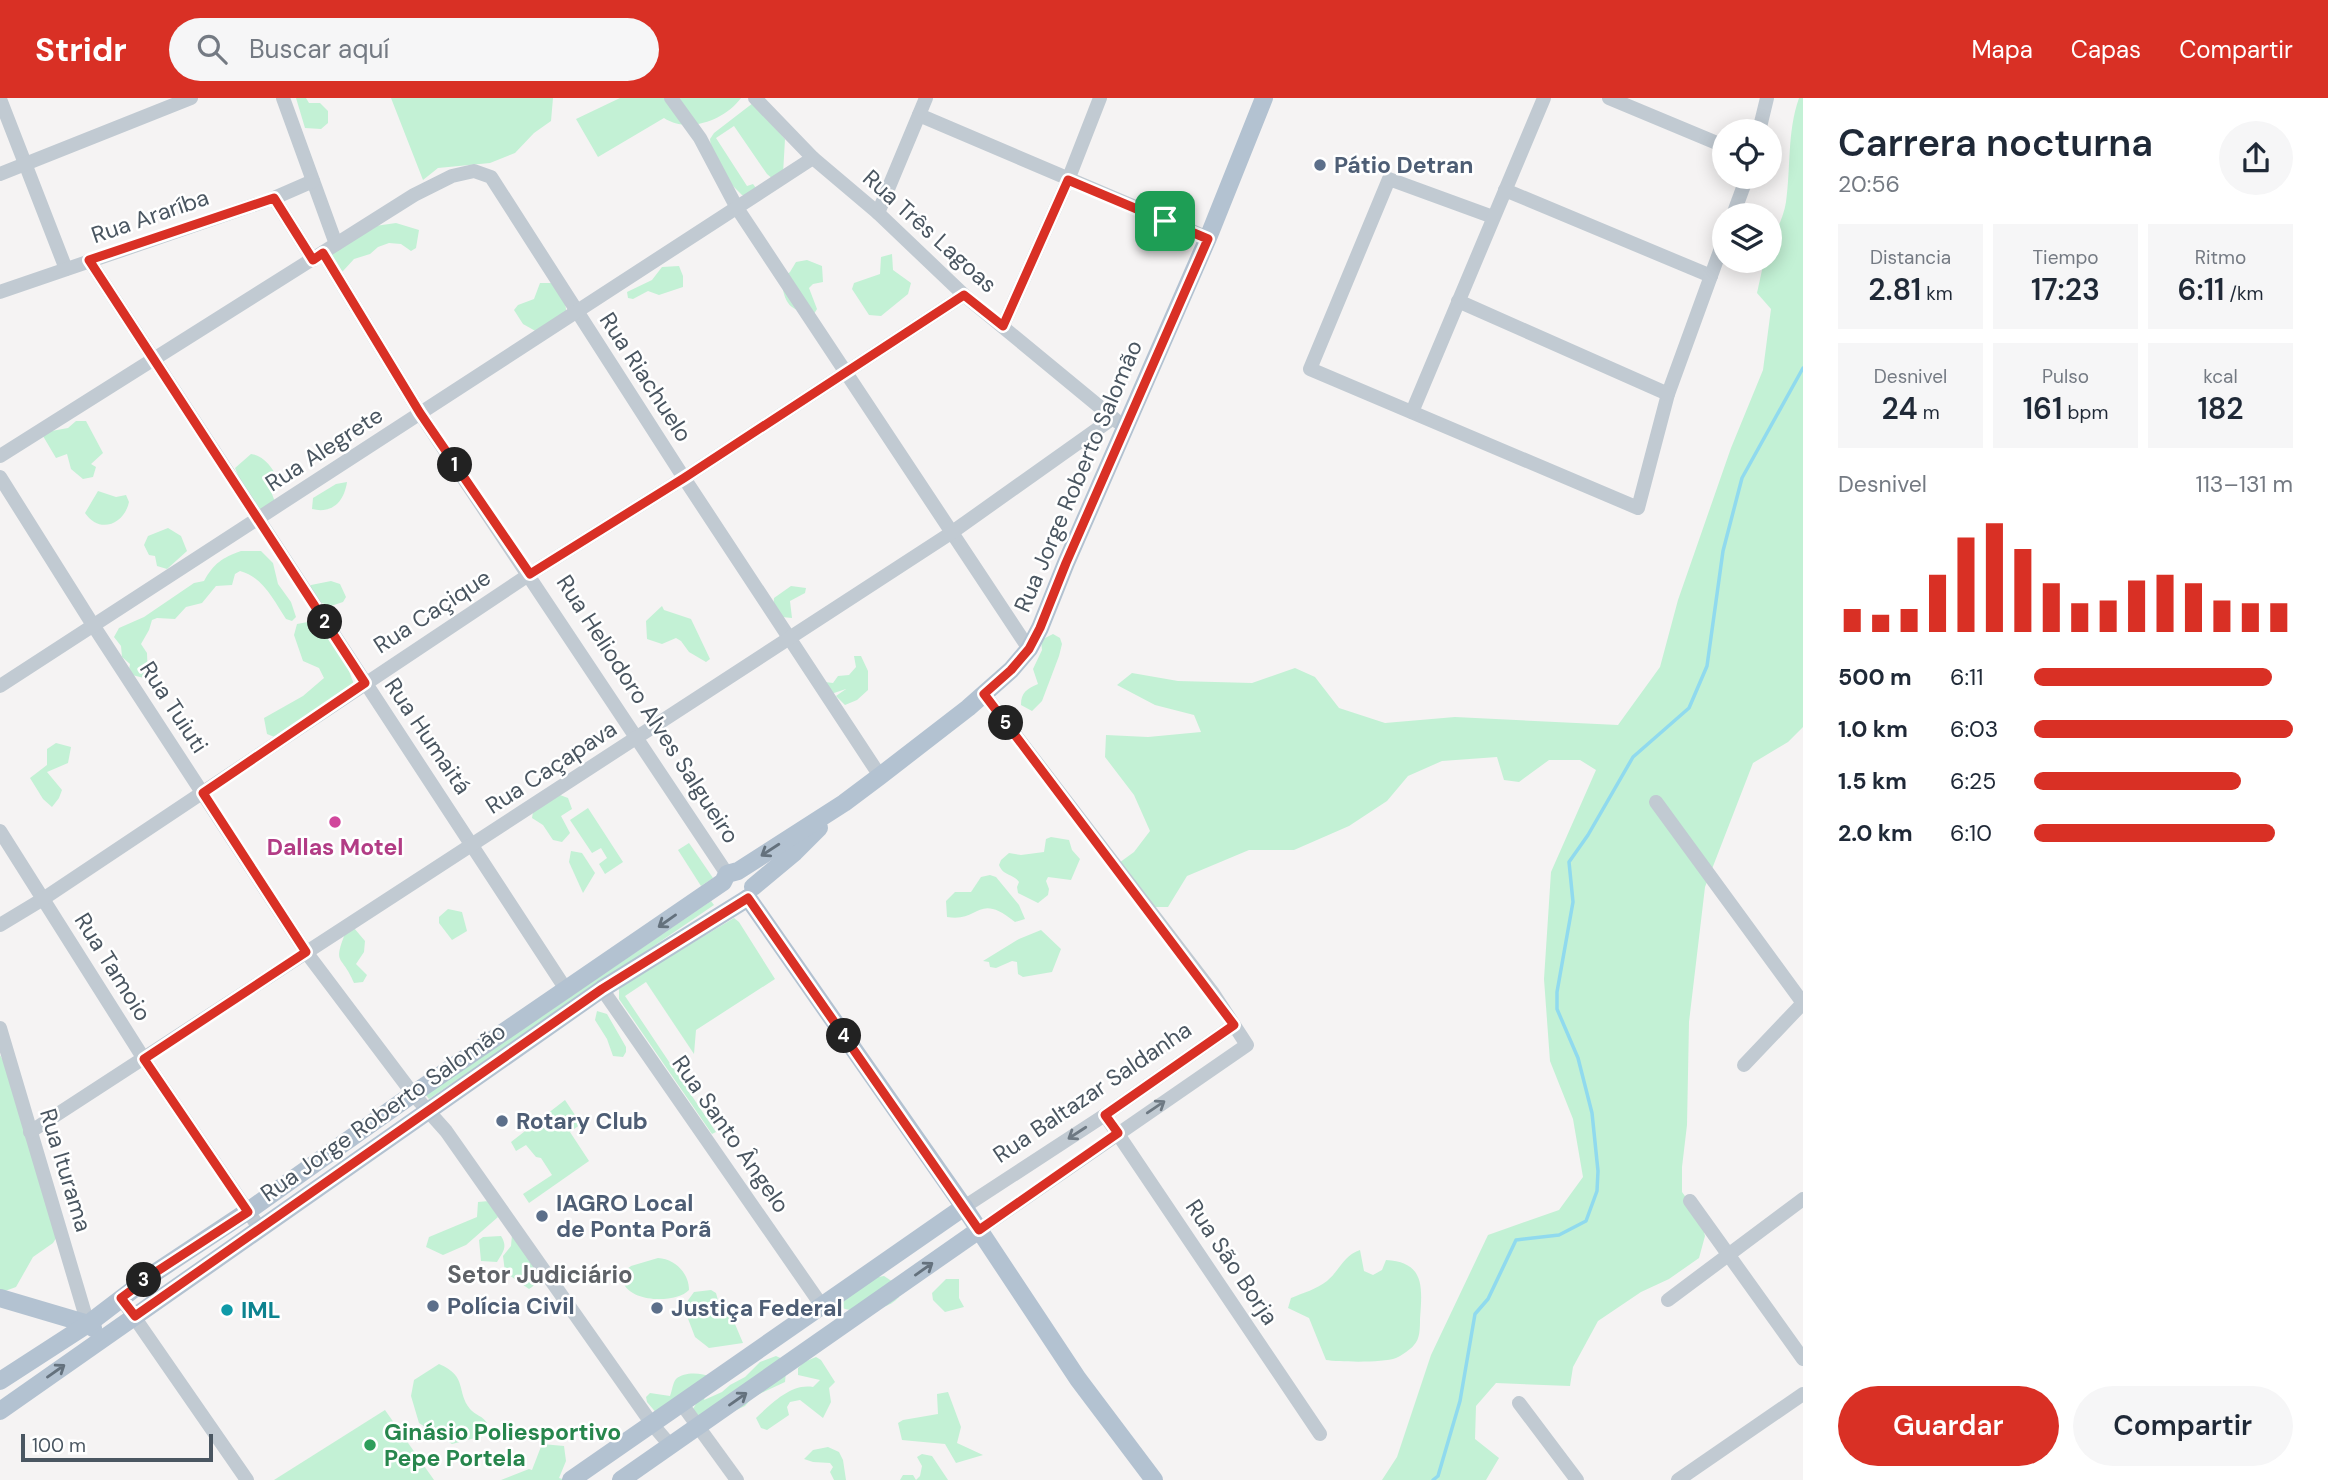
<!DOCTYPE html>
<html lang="es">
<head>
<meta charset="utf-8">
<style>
	body { margin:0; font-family:"DM Sans",sans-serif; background:#f6f6f7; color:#1f2937; height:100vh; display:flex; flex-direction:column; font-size:26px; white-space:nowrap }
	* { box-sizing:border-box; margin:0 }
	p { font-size:23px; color:#747a83 }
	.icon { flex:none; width:38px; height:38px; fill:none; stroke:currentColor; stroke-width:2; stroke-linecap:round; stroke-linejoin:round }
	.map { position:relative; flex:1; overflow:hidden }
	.side { display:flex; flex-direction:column; background:#fff; width:525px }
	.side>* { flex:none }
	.fabs { position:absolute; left:1712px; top:21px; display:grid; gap:14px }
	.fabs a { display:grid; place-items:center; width:70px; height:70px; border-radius:50%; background:#fff; box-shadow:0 4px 18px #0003; font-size:35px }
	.scale { position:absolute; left:21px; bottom:18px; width:192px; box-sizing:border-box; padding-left:7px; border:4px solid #4a5661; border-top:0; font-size:19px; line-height:24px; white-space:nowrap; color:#4a5661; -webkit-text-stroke:5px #fff; paint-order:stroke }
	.pin { position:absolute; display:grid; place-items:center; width:60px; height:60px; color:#fff; margin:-30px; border-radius:14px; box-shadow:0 4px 10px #0006 }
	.km { position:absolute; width:35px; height:35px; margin:-18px; border-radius:50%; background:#222; color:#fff; font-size:19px; line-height:35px; text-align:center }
	.round { display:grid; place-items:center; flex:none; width:74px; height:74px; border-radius:37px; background:#f6f6f7 }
	.headline { display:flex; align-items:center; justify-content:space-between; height:119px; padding:0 35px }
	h1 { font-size:38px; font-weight:600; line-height:52px }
	.figures { display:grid; grid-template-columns:repeat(3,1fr); gap:10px; height:119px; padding:7px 35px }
	.figures div { display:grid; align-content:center; border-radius:0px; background:#f6f6f7; text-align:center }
	.figures b { font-size:30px; font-weight:600 }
	.figures small { font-size:19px; font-weight:400 }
	.figures p { font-size:19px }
	.chart { height:196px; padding:14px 35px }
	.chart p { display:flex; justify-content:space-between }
	.chart svg { width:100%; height:126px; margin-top:7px; stroke:#d93025; stroke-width:6 }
	.cta { display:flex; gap:14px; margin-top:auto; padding:14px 35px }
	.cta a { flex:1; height:80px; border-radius:42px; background:#d93025; color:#fff; font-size:28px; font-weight:600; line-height:80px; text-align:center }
	.cta a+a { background:#f6f6f7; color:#1f2937 }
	ul { padding:0 35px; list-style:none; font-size:23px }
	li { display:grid; grid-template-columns:112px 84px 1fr; align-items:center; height:52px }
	li i { height:18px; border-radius:9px; background:#d93025 }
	header { display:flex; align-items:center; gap:42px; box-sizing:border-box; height:98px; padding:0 35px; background:#d93025; color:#fff }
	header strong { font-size:33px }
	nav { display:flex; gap:38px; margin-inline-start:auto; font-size:24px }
	.search { width:490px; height:63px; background:#f6f6f7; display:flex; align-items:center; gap:18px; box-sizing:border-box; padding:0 24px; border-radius:38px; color:#747a83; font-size:26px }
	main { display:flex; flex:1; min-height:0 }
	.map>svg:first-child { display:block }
	.green { fill:#c3f1d5 }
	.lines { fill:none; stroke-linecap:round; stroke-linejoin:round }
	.stream { stroke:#90daee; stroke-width:3.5 }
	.minor { stroke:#c1cad2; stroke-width:14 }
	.major { stroke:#b3c2d1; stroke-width:18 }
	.oneway { stroke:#64717d }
	.oneway2 { stroke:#6e7983 }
	.route-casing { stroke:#fff; stroke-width:14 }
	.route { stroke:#d93025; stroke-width:9 }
	.service-dot { fill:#5c6f8a; stroke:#fff; stroke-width:2.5 }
	.hotel-dot { fill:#d1479c; stroke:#fff; stroke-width:2.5 }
	.culture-dot { fill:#0f9aa8; stroke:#fff; stroke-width:2.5 }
	.leisure-dot { fill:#2e9e5b; stroke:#fff; stroke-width:2.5 }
	.labels { text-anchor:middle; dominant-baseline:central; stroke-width:5; stroke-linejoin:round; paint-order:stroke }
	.service-label { font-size:23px; font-weight:bold; fill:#4e5e75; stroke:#fff; text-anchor:start }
	.street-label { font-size:23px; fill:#4a5661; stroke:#fff }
	.hotel-label { font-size:23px; font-weight:bold; fill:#b23c85; stroke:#fff }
	.culture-label { font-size:23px; font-weight:bold; fill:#0d838f; stroke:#fff; text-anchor:start }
	.leisure-label { font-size:23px; font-weight:bold; fill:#27864d; stroke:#fff; text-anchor:start }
	.neighbourhood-label { font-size:24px; font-weight:bold; fill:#5f6368; stroke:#fff }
</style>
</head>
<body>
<header>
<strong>Stridr</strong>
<div class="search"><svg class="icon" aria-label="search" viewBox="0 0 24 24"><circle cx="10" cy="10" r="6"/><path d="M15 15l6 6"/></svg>Buscar aquí</div>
<nav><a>Mapa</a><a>Capas</a><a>Compartir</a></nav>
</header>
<main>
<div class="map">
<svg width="1803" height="1382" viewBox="0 0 1803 1382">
	<rect width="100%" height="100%" fill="#f5f3f3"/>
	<!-- green -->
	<g class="green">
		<polygon points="296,0 306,0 309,5 320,5 328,13 328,25 321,31 305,30"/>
		<polygon points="391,0 553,0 551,23 534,35 515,55 490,65 438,70 423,82"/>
		<path d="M620,0H741C725,22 688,36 664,20L598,59L576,21Z"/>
		<path d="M1799,0H1803V629L1788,644L1753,665L1705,789L1689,924L1687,1027L1682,1069V1094L1700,1119L1705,1138L1699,1160L1669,1181L1641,1194L1598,1223L1573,1269L1570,1288L1496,1285L1476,1308L1475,1341L1499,1360L1486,1382H1382L1397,1359L1431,1257L1488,1137L1559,1112L1583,1079L1573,1021L1550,963L1544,881L1551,774L1596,672L1580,662H1549L1519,684L1504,682L1497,659L1442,663L1408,678L1387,703L1349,728L1294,752H1249L1187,778L1168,809H1149L1112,770L1134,754L1150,733L1134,697L1105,659L1106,637L1148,639L1201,634L1194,617L1155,607L1117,587L1132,575L1178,583L1252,585L1295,570L1315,579L1339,610L1385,625L1455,619L1618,627L1660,569L1678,502L1731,350L1763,272L1771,211L1757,195L1764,163H1769C1769,141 1783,125 1786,104C1791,69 1787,34 1799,0Z"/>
		<polygon points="753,5 785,41 783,76 774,82 767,76 734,28 716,40 747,88 753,86 756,90 752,99 742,97 732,87 711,49 710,41 714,35"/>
		<polygon points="396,125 419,132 416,150 411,153 401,146 389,145 378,149 370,156 354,161 343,173 337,172 331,153 361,130"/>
		<polygon points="892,156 893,172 911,185 908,196 881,218 869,217 852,191 854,185 880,176 881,159"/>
		<path d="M807,162L822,168L823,184L813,186L809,190L817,211L814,216C788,212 785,206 781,181L790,174L796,164Z"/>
		<polygon points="679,168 683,178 683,189 659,197 648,193 633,201 628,200 627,194 652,182 662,169"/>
		<polygon points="540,185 551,185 564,196 567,219 539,235 523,226 514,212 518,207 534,201"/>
		<polygon points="76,323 86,323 103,355 91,366 96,369 93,379 83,381 71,371 67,356 56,360 43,338 46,334 68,330"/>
		<path d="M251,356C263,357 273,370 277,380L269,388L275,404L254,417L235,370Z"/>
		<path d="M347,384C344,404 332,416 312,411L313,400L336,386Z"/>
		<path d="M98,393L116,399L126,397L129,404C124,427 99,436 85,415Z"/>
		<polygon points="168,430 181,438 187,453 167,471 157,468 155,458 149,457 144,447 148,438"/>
		<path d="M241,453H261L273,465L278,486L291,504L296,519L292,523L286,521C274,503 263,479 240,473L235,476L232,487L216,488L202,505L186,509L175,521L157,520L152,522L149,532L141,546L147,555L148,581L132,577L129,572L130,566L122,559L121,548L114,539L119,530L144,519L194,485L204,483C214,465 222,460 241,453Z"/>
		<polygon points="331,483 340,486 346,499 343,504 331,508 313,502 309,489 311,487"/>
		<polygon points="791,488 806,490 805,495 790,503 792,520 782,519 773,511 774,500"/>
		<polygon points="662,508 664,512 691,521 710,561 706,564 689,554 681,543 676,540 662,546 647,541 646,523"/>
		<path d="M313,523C321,536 325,534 333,543C344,556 348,571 354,586L346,590L318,616L277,640L267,636L264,620L303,598L324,580L319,570L303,563L294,537L297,526Z"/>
		<path d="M1053,536L1060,540L1062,546L1059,558L1042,603L1032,613L1021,607C1021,594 1027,591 1038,586L1033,571L1042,552L1041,542Z"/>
		<polygon points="854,558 861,558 868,573 868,592 857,602 845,607 836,598 846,591 831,596 825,584 833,585 838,578 849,577 856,569"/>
		<polygon points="56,645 71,649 68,665 47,674 62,692 59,700 52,709 43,701 30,680 47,667 47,651"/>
		<polygon points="560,697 568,700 572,711 561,718 570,735 562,744 553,742 543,727 532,720 533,714"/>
		<polygon points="588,710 623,764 605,776 599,766 607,760 601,750 592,755 570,722"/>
		<path d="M1051,739L1069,742L1072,752L1080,761L1071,782L1048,779L1046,783L1049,791L1048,797L1038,805L1018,795L1017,789L1019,784C1014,776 1003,778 999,767L1001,762L1009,755L1021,757L1044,754L1046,741Z"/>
		<polygon points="689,745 713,780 701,788 678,752"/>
		<polygon points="571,753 582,755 595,775 583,795 569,764"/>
		<path d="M990,777L996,779L1019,807L1025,821L1015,824C977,793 980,825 947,819L946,803L955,794H971L981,779Z"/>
		<polygon points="711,803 714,807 429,1001 426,997"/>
		<polygon points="448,811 462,814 467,833 452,842 439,825 439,819"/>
		<polygon points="734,820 739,824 775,881 696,932 694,956 646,884 625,898 716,1034 712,1036 619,901 619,889"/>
		<path d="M354,830L365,843L364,854L356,866L367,877L363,884L354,885C342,855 332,869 346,833Z"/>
		<polygon points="1041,832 1061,851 1052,874 1023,879 1018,876 1017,864 1012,863 996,870 990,869 989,864 983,863 1019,841"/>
		<polygon points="597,913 607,916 626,949 626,954 623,959 613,958 607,941 595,922"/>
		<polygon points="0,957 6,968 60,1134 53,1145 33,1159 16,1189 5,1193 0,1192"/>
		<polygon points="565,1002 581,1026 570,1034 589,1063 529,1105 523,1096 552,1077 541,1060 536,1059 526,1047 516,1053 511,1044"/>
		<polygon points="489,1103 498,1119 466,1147 443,1157 426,1149 429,1139 477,1119 478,1104"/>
		<path d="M512,1137L540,1167C539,1176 539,1186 529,1191L505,1174L503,1158L511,1148Z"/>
		<path d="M501,1138C508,1149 503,1154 497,1164L481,1163L479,1142L483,1139Z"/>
		<path d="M1360,1152L1364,1173L1373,1177L1382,1172L1386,1162C1426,1164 1422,1191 1420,1221C1420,1230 1420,1241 1414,1247C1411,1251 1401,1258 1396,1260C1383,1265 1340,1264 1326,1262L1309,1220L1288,1210L1291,1200C1303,1195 1317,1191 1327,1183C1340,1172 1344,1157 1360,1152Z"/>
		<path d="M658,1160C675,1161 689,1175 689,1192C677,1205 633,1205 624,1186C622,1183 623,1179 622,1175L631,1168Z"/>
		<path d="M884,1178L893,1184L899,1199C887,1213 859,1216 842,1210L840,1200L862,1182Z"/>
		<polygon points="946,1181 959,1181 959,1200 964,1209 945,1214 933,1202 932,1195"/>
		<polygon points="711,1192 716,1195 719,1206 732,1219 743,1245 709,1250 695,1239 687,1218 681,1217 681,1212 694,1194"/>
		<path d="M776,1258L787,1263L785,1284L753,1299L745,1308L706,1326L691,1314L696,1306L682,1315L658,1317L647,1304L646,1299L650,1295L670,1298C672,1293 673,1284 676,1281C685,1273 702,1275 711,1279L704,1302L722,1294L730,1287L745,1279L760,1264Z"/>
		<path d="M816,1259L821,1262L835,1284L829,1290L831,1304L823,1320L800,1302L790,1304L787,1309L789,1317L767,1332L761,1330L756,1320C771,1306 791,1285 813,1289L820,1282L798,1277V1270L804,1264Z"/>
		<path d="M439,1266C468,1278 456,1294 470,1311C475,1317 483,1318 487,1325L479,1339L452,1346L419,1325L411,1298L414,1282Z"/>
		<polygon points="948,1294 961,1329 957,1345 983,1357 956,1365 945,1346 902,1342 898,1325 903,1322 938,1316 937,1296"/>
		<polygon points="385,1312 434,1382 274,1382"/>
		<polygon points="542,1346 564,1348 566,1363 559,1380 566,1382 501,1382 529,1371 532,1372"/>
		<polygon points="828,1349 839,1354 843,1362 846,1382 834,1382 830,1374 833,1369 830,1365 813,1364 804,1361 813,1352"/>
		<polygon points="922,1356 932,1358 948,1382 900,1382 903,1377 913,1377 916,1382 920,1378 922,1368 917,1359"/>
	</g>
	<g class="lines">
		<!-- stream -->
		<polyline class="stream" points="1433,1382 1438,1378 1460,1303 1475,1216 1488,1201 1516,1142 1559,1137 1586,1123 1597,1093 1598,1073 1592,1015 1578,960 1557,911 1557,894 1573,804 1569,764 1588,737 1633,659 1689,610 1707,568 1723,453 1742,380 1803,270"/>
		<!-- minor -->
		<g class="minor">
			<polyline points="283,0 336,146"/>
			<polyline points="671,0 700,40 737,110 1029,551"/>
			<polyline points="755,0 813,60 878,115 964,197 1118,324"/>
			<polyline points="1609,0 1724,48"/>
			<polyline points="0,1 66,171"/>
			<polyline points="919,17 1208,140"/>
			<polyline points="1759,33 1767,0"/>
			<polyline points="0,76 191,0"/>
			<polyline points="1505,92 1711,178"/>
			<polyline points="274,100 313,162"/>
			<polyline points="878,115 926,0"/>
			<polyline points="1733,117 1747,79"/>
			<polyline points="1493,119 1389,81 1310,271 1638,410 1668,296 1724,142"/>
			<polyline points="323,155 420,315 727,776"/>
			<polyline points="89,162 567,893"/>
			<polyline points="0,194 274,100 313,83"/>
			<polyline points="1458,203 1668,296"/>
			<polyline points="1003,228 1068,82 1100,0"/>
			<polyline points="1412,314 1544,0"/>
			<polyline points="0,358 414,97 452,78 474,73 491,79 684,380 880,678"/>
			<polyline points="0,379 93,527 306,854 413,996 446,1033 652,1326 670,1347"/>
			<polyline points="0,588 813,60"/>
			<polyline points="1656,704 1803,905"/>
			<polyline points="0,733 144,961 260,1131"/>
			<polyline points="0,827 43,801 530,476 684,380 964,197"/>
			<polyline points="602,891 822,1208"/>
			<polyline points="0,930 88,1226"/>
			<polyline points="1744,967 1803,905"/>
			<polyline points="1105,1017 1320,1336"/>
			<polyline points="30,1034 951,435 1113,320"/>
			<polyline points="1690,1103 1803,1261"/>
			<polyline points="964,1109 1105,1017 1234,927"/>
			<polyline points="979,1132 1247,947 1213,895 984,596"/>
			<polyline points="121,1200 247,1382"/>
			<polyline points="1668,1202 1803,1101"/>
			<polyline points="681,1305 737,1382"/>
			<polyline points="1519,1305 1577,1382"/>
			<polyline points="1678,1382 1803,1296"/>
		</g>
		<!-- major -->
		<g class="major">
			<polyline points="753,789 795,754 819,730"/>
			<polyline points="748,800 964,1109 1078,1281 1154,1382"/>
			<polyline points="0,1200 88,1226 93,1230"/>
			<polyline points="0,1283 88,1226 156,1174 248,1113 413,996 723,784 727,776 738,773 844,705 880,678 968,610 1011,572 1029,551 1040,530 1066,465 1208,140 1264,0"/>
			<polyline points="0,1313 602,891 748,800"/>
			<polyline points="571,1382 964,1109"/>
			<polyline points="621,1382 979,1132"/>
		</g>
	</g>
	<!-- one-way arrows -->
	<defs><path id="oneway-shaft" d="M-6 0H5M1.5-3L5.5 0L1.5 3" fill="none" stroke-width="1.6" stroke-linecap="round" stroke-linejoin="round" transform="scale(1.75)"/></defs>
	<g class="oneway">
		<use href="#oneway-shaft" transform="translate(770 752) rotate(147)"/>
		<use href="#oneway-shaft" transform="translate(667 823) rotate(145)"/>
		<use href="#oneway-shaft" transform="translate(924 1171) rotate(-35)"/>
		<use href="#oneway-shaft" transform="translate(56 1273) rotate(-35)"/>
		<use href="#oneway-shaft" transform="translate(738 1301) rotate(-35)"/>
	</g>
	<g class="oneway2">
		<use href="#oneway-shaft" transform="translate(1156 1009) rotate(-34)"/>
		<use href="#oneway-shaft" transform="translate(1077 1035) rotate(147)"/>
	</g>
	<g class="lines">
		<!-- route casing -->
		<g class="route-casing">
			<polygon id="route" points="1068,82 1208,141 1066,465 1040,530 1029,551 1011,572 984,596 1234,927 1105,1017 1118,1035 979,1132 748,800 602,891 135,1218 121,1200 156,1174 248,1114 144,961 306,854 203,695 365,585 89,162 274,100 313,162 323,155 420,315 530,476 684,380 964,197 1003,228"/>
		</g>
		<!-- route -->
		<use href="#route" class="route"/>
	</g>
	<!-- markers -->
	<g class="service-dot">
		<circle cx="1320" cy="67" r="7"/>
		<circle cx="502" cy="1023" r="7"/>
		<circle cx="542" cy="1118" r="7"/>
		<circle cx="433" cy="1208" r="7"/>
		<circle cx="657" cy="1210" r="7"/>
	</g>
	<circle class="hotel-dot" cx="335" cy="724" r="7"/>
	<circle class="culture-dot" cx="227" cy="1212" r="7"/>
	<circle class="leisure-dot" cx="370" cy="1347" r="7"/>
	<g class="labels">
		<!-- service labels -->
		<g class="service-label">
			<text x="1334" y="67">Pátio Detran</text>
			<text x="516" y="1023">Rotary Club</text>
			<text x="556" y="1105">IAGRO Local<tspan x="556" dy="26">de Ponta Porã</tspan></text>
			<text x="447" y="1208">Polícia Civil</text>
			<text x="671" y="1210">Justiça Federal</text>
		</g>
		<!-- street labels -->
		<g class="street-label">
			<text transform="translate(150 118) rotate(-19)">Rua Araríba</text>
			<text transform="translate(930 133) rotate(42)">Rua Três Lagoas</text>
			<text transform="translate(646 279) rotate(57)">Rua Riachuelo</text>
			<text transform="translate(324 351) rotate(-33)">Rua Alegrete</text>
			<text transform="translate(1078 378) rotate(-67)">Rua Jorge Roberto Salomão</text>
			<text transform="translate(432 513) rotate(-33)">Rua Caçique</text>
			<text transform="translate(174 609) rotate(57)">Rua Tuiuti</text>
			<text transform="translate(648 611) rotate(57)">Rua Heliodoro Alves Salgueiro</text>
			<text transform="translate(428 638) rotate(56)">Rua Humaitá</text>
			<text transform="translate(551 669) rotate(-33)">Rua Caçapava</text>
			<text transform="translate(113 869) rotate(58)">Rua Tamoio</text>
			<text transform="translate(1092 994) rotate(-34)">Rua Baltazar Saldanha</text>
			<text transform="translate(383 1014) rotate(-35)">Rua Jorge Roberto Salomão</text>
			<text transform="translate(731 1036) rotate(55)">Rua Santo Ângelo</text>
			<text transform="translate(66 1072) rotate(73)">Rua Iturama</text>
			<text transform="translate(1232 1164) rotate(56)">Rua São Borja</text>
		</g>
		<!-- hotel labels -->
		<g class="hotel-label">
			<text x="335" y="749">Dallas Motel</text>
		</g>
		<!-- culture labels -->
		<g class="culture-label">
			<text x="241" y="1212">IML</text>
		</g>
		<!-- leisure labels -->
		<g class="leisure-label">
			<text x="384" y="1334">Ginásio Poliesportivo<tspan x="384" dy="26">Pepe Portela</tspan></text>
		</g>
		<!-- neighbourhood labels -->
		<g class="neighbourhood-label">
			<text x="540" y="1176">Setor Judiciário</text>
		</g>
	</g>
</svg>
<div class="fabs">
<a><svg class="icon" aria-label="locate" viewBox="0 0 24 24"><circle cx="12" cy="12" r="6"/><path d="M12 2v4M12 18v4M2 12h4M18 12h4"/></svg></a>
<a><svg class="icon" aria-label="layers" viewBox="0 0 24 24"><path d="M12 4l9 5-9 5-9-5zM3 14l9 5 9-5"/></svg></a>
</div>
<div class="scale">100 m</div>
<div class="pin" style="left:1165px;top:123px;background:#1e9e55"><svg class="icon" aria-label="arrive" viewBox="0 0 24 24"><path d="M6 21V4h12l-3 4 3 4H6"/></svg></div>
<b class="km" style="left:455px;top:367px">1</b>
<b class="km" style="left:325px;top:524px">2</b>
<b class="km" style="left:144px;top:1182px">3</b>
<b class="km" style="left:844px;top:938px">4</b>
<b class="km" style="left:1006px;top:625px">5</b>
</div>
<section class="side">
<div class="headline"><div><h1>Carrera nocturna</h1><p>20:56</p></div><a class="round"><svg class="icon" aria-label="share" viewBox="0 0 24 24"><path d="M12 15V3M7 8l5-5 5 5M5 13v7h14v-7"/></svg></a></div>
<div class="figures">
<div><p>Distancia</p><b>2.81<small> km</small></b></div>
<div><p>Tiempo</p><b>17:23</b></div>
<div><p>Ritmo</p><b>6:11<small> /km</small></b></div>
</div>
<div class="figures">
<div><p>Desnivel</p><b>24<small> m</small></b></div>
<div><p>Pulso</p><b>161<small> bpm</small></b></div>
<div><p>kcal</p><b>182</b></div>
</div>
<div class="chart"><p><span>Desnivel</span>113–131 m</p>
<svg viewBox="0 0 160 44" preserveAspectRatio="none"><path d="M5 44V36M15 44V38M25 44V36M35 44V24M45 44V11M55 44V6M65 44V15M75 44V27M85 44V34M95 44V33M105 44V26M115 44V24M125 44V27M135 44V33M145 44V34M155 44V34"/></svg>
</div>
<ul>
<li><b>500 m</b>6:11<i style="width:92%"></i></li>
<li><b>1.0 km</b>6:03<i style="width:100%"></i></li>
<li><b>1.5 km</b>6:25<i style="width:80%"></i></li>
<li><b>2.0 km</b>6:10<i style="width:93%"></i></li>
</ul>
<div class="cta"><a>Guardar</a><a>Compartir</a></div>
</section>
</main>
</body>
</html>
